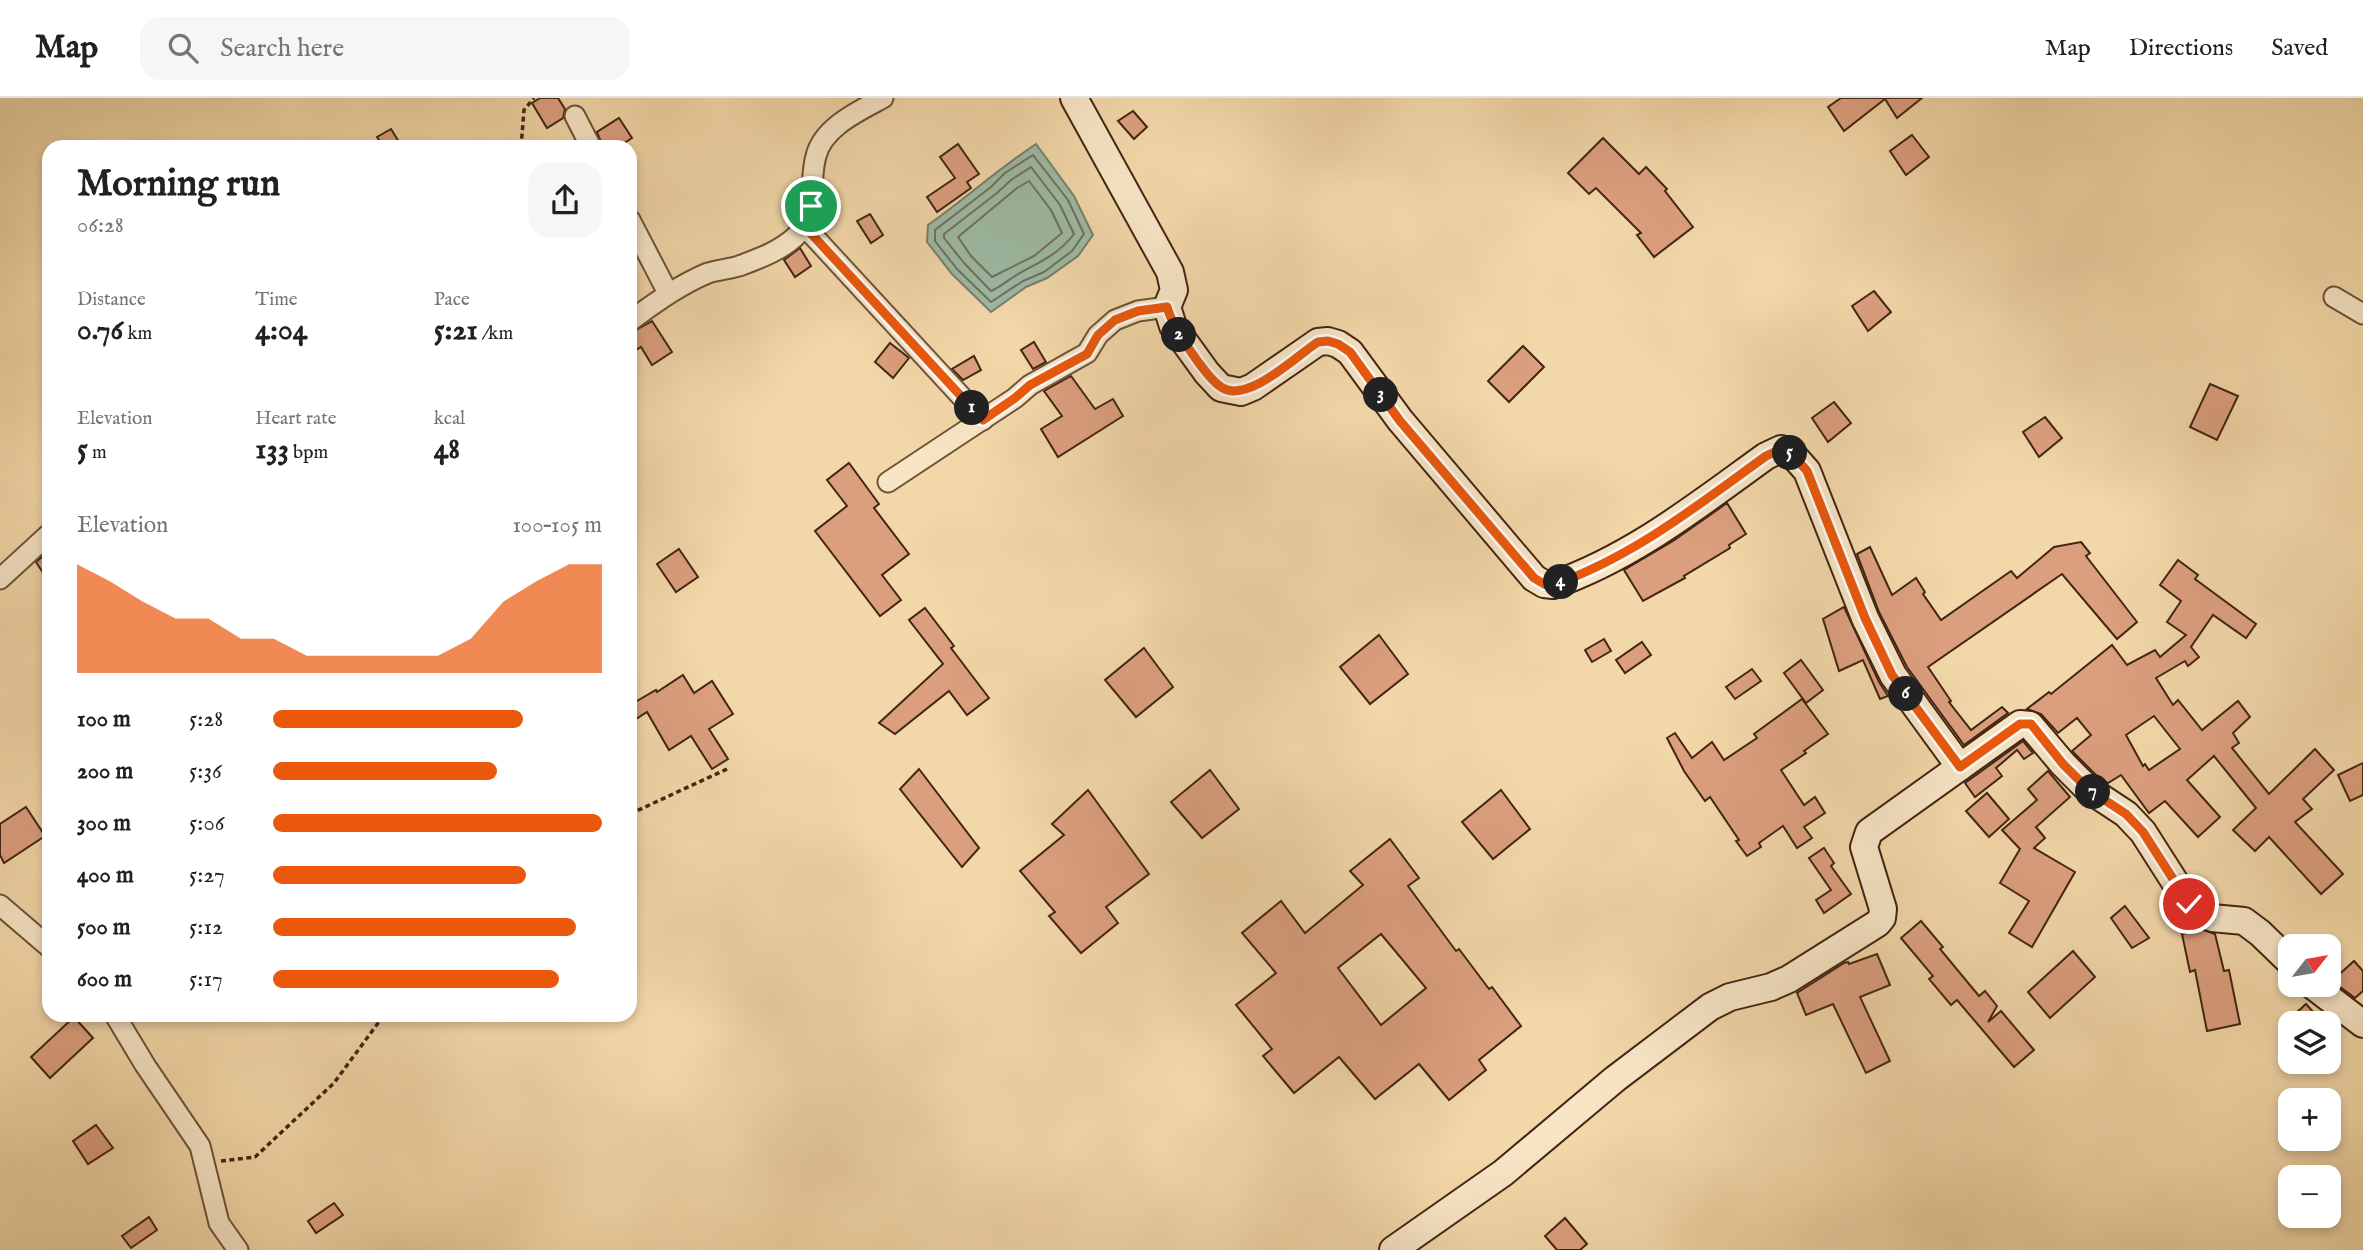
<!DOCTYPE html>
<html lang="en">
<head>
<meta charset="utf-8">
<style>
	body { margin:0; font-family:"IM FELL English",serif; background:#f6f6f6; color:#202124; height:100vh; display:flex; flex-direction:column; font-size:26px; white-space:nowrap }
	* { box-sizing:border-box; margin:0 }
	p { font-size:23px; color:#757577 }
	.icon { flex:none; width:38px; height:38px; fill:none; stroke:currentColor; stroke-width:2; stroke-linecap:round; stroke-linejoin:round }
	.map { position:relative; flex:1; overflow:hidden }
	.details { position:absolute; left:42px; top:42px; width:595px; height:882px; display:flex; flex-direction:column; background:#fff; border-radius:21px; box-shadow:0 4px 10px #0003 }
	.details>* { flex:none }
	.needle { width:46px; rotate:59deg }
	.controls { position:absolute; left:2278px; top:836px; display:grid; gap:14px }
	.controls a { display:grid; place-items:center; width:63px; height:63px; border-radius:14px; background:#fff; box-shadow:0 4px 10px #0003; font-size:35px }
	.pin { position:absolute; display:grid; place-items:center; width:60px; height:60px; color:#fff; margin:-30px; border:4px solid #fff; border-radius:50%; box-shadow:0 2px 7px #0007 }
	.km { position:absolute; width:35px; height:35px; margin:-18px; border-radius:50%; background:#222; color:#fff; font-size:19px; line-height:35px; text-align:center }
	.round { display:grid; place-items:center; flex:none; width:74px; height:74px; border-radius:21px; background:#f6f6f6 }
	.head { display:flex; align-items:center; justify-content:space-between; height:119px; padding:0 35px }
	h1 { font-size:38px; font-weight:800; line-height:52px }
	.figures { display:grid; grid-template-columns:repeat(3,1fr); gap:10px; height:119px; padding:7px 35px }
	.figures div { display:grid; align-content:center }
	.figures b { font-size:30px; font-weight:800 }
	.figures small { font-size:19px; font-weight:400 }
	.figures p { font-size:19px }
	.chart { height:196px; padding:14px 35px }
	.chart p { display:flex; justify-content:space-between }
	.chart svg { width:100%; height:126px; margin-top:7px; fill:#ea580c; opacity:.7 }
	ul { padding:0 35px; list-style:none; font-size:23px }
	li { display:grid; grid-template-columns:112px 84px 1fr; align-items:center; height:52px }
	li i { height:18px; border-radius:9px; background:#ea580c }
	header { display:flex; align-items:center; gap:42px; box-sizing:border-box; height:98px; padding:0 35px; background:#fff; border-bottom:2px solid #e0e0e0 }
	header strong { font-size:33px }
	nav { display:flex; gap:38px; margin-inline-start:auto; font-size:24px }
	.search { width:490px; height:63px; background:#f6f6f6; display:flex; align-items:center; gap:18px; box-sizing:border-box; padding:0 24px; border-radius:21px; color:#757577; font-size:26px }
	.map>svg:first-child { display:block }
	.water { fill:#9cbaa4; stroke:#787e6a; stroke-width:2 }
	.lines { fill:none; stroke-linecap:round; stroke-linejoin:round }
	.shore { stroke:#6f705c; stroke-width:2 }
	.building { fill:#dc9f7e; stroke:#422513; stroke-width:2; fill-rule:evenodd }
	.street-casing { stroke:#6e5238; stroke-width:23 }
	.secondary-casing { stroke:#422513; stroke-width:30 }
	.path { stroke:#422513; stroke-width:3.5; stroke-dasharray:5 3.5; stroke-linecap:butt }
	.street { stroke:#f7e5c6; stroke-width:19 }
	.secondary { stroke:#f7e5c6; stroke-width:26 }
	.route-casing { stroke:#fff; stroke-width:14 }
	.route { stroke:#ea580c; stroke-width:9 }
</style>
</head>
<body>
<header>
<strong>Map</strong>
<div class="search"><svg class="icon" aria-label="search" viewBox="0 0 24 24"><circle cx="10" cy="10" r="6"/><path d="M15 15l6 6"/></svg>Search here</div>
<nav><a>Map</a><a>Directions</a><a>Saved</a></nav>
</header>
<div class="map">
<svg width="2363" height="1152" viewBox="0 0 2363 1152">
	<rect width="100%" height="100%" fill="#f2d7a8"/>
	<filter id="stains"><feTurbulence type="fractalNoise" baseFrequency=".00286" numOctaves="4"/><feColorMatrix values="0 0 0 0 .2 0 0 0 0 .09 0 0 0 0 .02 0 0 0 .5 -.17"/></filter>
	<radialGradient id="worn" r=".72"><stop offset=".6" stop-color="#630" stop-opacity="0"/><stop offset="1" stop-color="#630" stop-opacity=".3"/></radialGradient>
	<!-- water -->
	<path class="water" d="M1036,46L1074,98L1093,137L1078,158L1047,180L1026,189L991,214L952,176L927,144L928,127C965,101 998,71 1036,46Z"/>
	<g class="lines">
		<!-- shore -->
		<g class="shore">
			<polygon points="1033,57 1068,102 1084,136 1072,153 1044,174 1023,183 991,204 957,171 935,143 935,132 991,89 1005,75"/>
			<path d="M1031,69L1060,107L1074,136C1060,155 1040,164 1020,175C1010,180 1001,189 991,193L964,165L944,140V136L997,95L1011,82Z"/>
			<polygon points="1029,83 1051,112 1062,135 1034,158 992,179 971,158 958,139 1017,90"/>
		</g>
	</g>
	<!-- building -->
	<g class="building">
		<polygon points="540,0 558,0 565,11 563,20 547,30 532,5"/>
		<polygon points="1841,0 1922,0 1897,20 1885,1 1844,33 1828,9"/>
		<polygon points="1133,13 1147,29 1134,41 1118,23"/>
		<polygon points="619,20 632,40 618,49 603,49 597,34"/>
		<polygon points="391,31 399,44 391,49 384,49 377,39"/>
		<polygon points="1912,37 1929,59 1906,77 1890,53"/>
		<polygon points="1603,40 1639,76 1646,69 1667,91 1665,93 1693,129 1654,159 1637,137 1641,135 1596,90 1589,96 1568,75"/>
		<polygon points="958,46 979,76 967,84 971,90 937,114 927,99 955,80 940,59"/>
		<polygon points="870,116 883,137 871,145 857,123"/>
		<polygon points="800,150 811,168 795,179 784,162"/>
		<polygon points="1874,193 1891,214 1868,233 1852,208"/>
		<polygon points="652,223 672,254 652,267 641,249 630,256 630,235"/>
		<polygon points="1034,244 1046,264 1033,271 1021,252"/>
		<polygon points="890,245 909,260 893,280 875,264"/>
		<polygon points="1523,248 1544,269 1509,304 1488,283"/>
		<polygon points="974,258 981,272 963,282 952,271"/>
		<polygon points="1071,278 1095,311 1113,301 1123,318 1058,359 1041,331 1062,318 1044,293"/>
		<polygon points="2210,286 2238,298 2217,342 2190,329"/>
		<polygon points="1834,304 1851,325 1828,344 1812,320"/>
		<polygon points="2045,319 2062,340 2039,359 2023,334"/>
		<polygon points="849,365 879,406 874,410 909,456 882,477 901,502 880,518 815,433 847,408 827,382"/>
		<polygon points="1727,405 1746,436 1729,447 1730,450 1684,478 1685,480 1643,503 1624,472 1673,443"/>
		<polygon points="2081,444 2090,455 2086,458 2137,524 2117,541 2062,476 1928,569 1951,603 1949,604 1971,632 2002,609 2008,615 1964,647 1907,569 1879,514 1857,456 1870,449 1892,497 1916,480 1925,494 1923,496 1941,522 2011,473 2017,480 2054,449"/>
		<polygon points="679,451 698,479 676,494 657,466"/>
		<polygon points="49,453 49,484 36,464"/>
		<path d="M2178,462L2198,477L2195,481L2256,526L2246,540L2213,517L2191,549L2199,559L2188,568L2185,563L2156,580L2173,607L2178,602L2202,632L2238,603L2250,619L2233,635L2239,645L2232,650L2269,696L2315,651L2334,672L2303,701L2312,711L2295,724L2343,776L2321,796L2269,739L2255,753L2233,732L2256,710L2214,658L2187,682L2220,719L2198,739L2165,703L2149,715L2121,677L2108,685L2098,679L2072,653L2091,637L2077,620L2058,635L2041,616L2027,611L2049,594L2051,596L2112,547L2127,567L2155,552L2160,559L2186,537L2167,524L2181,503L2160,487ZM2154,618L2180,651L2149,672L2145,666L2143,668L2126,637Z"/>
		<polygon points="1844,509 1879,584 1888,598 1880,601 1863,562 1839,573 1823,521"/>
		<polygon points="925,510 954,548 951,550 989,600 967,617 949,593 895,636 879,625 943,566 909,522"/>
		<polygon points="1379,537 1408,576 1370,606 1340,569"/>
		<polygon points="1604,541 1611,553 1592,564 1585,552"/>
		<polygon points="1642,544 1651,557 1625,575 1616,562"/>
		<polygon points="1144,550 1173,589 1136,619 1105,582"/>
		<polygon points="1801,562 1823,592 1806,605 1784,575"/>
		<polygon points="1752,571 1761,583 1735,601 1726,589"/>
		<polygon points="683,577 694,595 712,583 733,616 709,631 728,661 712,671 691,638 669,652 647,614 630,625 630,607 656,592 657,594"/>
		<polygon points="1802,601 1828,636 1804,653 1806,655 1781,672 1804,707 1815,699 1825,715 1804,729 1812,740 1797,750 1783,728 1759,745 1761,749 1747,758 1736,743 1739,742 1710,699 1705,703 1684,673 1667,640 1675,635 1692,660 1712,644 1724,662 1757,640 1754,636"/>
		<polygon points="2023,643 2033,655 2024,661 2017,652 1996,670 2002,678 1975,699 1965,685"/>
		<polygon points="2363,665 2363,697 2350,703 2338,677"/>
		<polygon points="919,671 979,750 962,769 900,691"/>
		<polygon points="1210,672 1239,711 1202,740 1171,704"/>
		<polygon points="2048,673 2070,699 2036,729 2045,740 2034,750 2075,774 2032,849 2009,835 2029,803 2000,785 2020,751 2002,732 2037,702 2028,691"/>
		<polygon points="1088,692 1149,776 1106,809 1118,825 1081,855 1049,818 1055,814 1020,773 1064,737 1052,726"/>
		<polygon points="1501,692 1530,731 1493,761 1462,724"/>
		<polygon points="1987,695 2009,721 1989,739 1966,713"/>
		<polygon points="26,709 45,738 4,765 0,757 0,726"/>
		<path d="M1390,741L1419,780L1408,788L1456,853L1459,851L1489,891L1492,889L1521,928L1479,962L1486,972L1449,1002L1419,966L1375,1001L1339,959L1294,995L1263,958L1272,951L1236,907L1276,875L1242,835L1281,803L1305,835L1363,787L1350,773ZM1381,836L1426,890L1381,927L1338,870Z"/>
		<polygon points="1824,750 1834,765 1831,768 1851,796 1824,815 1816,802 1831,792 1809,760"/>
		<polygon points="2125,808 2149,840 2132,850 2111,820"/>
		<polygon points="1921,823 1943,849 1940,851 1979,898 1985,893 1997,908 1988,924 2001,913 2034,952 2014,969 1957,902 1951,907 1929,881 1933,878 1901,840"/>
		<polygon points="2201,831 2215,836 2224,873 2229,872 2240,926 2207,933 2195,872 2190,874 2182,836"/>
		<polygon points="2073,853 2095,879 2050,920 2028,894"/>
		<polygon points="1877,856 1890,887 1860,899 1890,963 1866,975 1833,906 1806,917 1797,895 1844,865 1848,864 1849,866"/>
		<polygon points="2354,863 2363,873 2363,893 2355,900 2332,883"/>
		<polygon points="2306,906 2324,926 2284,926"/>
		<polygon points="74,919 93,940 50,980 31,959"/>
		<polygon points="96,1027 113,1050 88,1066 73,1043"/>
		<polygon points="334,1105 343,1117 316,1135 308,1123"/>
		<polygon points="149,1119 157,1132 131,1150 122,1138"/>
		<polygon points="1565,1120 1587,1146 1580,1152 1557,1152 1545,1138"/>
	</g>
	<g class="lines">
		<!-- street casing -->
		<g class="street-casing">
			<g id="street">
				<polyline points="575,18 591,49"/>
				<polyline points="630,122 668,195"/>
				<polyline points="805,129 983,322"/>
				<polyline points="2334,199 2363,216"/>
				<path d="M630,223C655,205 679,187 708,175C718,172 729,171 739,168C758,161 780,153 795,139C819,117 808,86 816,58C823,29 859,13 883,0"/>
				<polyline points="888,384 1015,300 1030,287 1087,255 1098,237 1115,222 1138,213 1167,209"/>
				<polyline points="0,481 49,436"/>
				<polyline points="0,807 49,849"/>
				<polyline points="115,917 145,967 200,1048 219,1125 238,1152"/>
			</g>
		</g>
		<!-- secondary casing -->
		<g class="secondary-casing">
			<g id="secondary">
				<path d="M1074,0L1170,174L1174,192L1167,209L1173,228L1207,275L1221,290L1241,294L1253,289L1318,244L1328,243L1338,246L1350,254L1400,322L1534,480L1544,486L1553,487C1633,459 1698,407 1766,358L1781,351L1792,356L1807,373L1865,520L1893,577L1960,669"/>
				<polyline points="2312,887 2363,926"/>
				<polyline points="1393,1152 1503,1075 1615,981 1710,909 1730,899 1771,889 1789,881 1878,825 1882,820 1883,811 1864,749 1869,734 2020,626 2030,627 2063,666 2088,691 2126,716 2143,734 2189,806 2212,820 2244,823 2260,835 2291,865"/>
			</g>
		</g>
		<!-- path -->
		<g class="path">
			<polyline points="521,49 524,12 534,0"/>
			<polyline points="630,716 727,671"/>
			<polyline points="221,1063 255,1059 334,985 384,917"/>
		</g>
		<!-- street -->
		<use href="#street" class="street"/>
		<!-- secondary -->
		<use href="#secondary" class="secondary"/>
	</g>
	<g class="lines">
		<!-- route casing -->
		<g class="route-casing">
			<path id="route" d="M811,108L805,129L983,322L1015,300L1030,287L1087,256L1098,237L1115,222L1138,213L1167,209C1174,231 1186,247 1199,265C1205,273 1212,283 1221,289C1247,307 1296,258 1318,244L1328,243L1338,246L1350,254L1400,323L1534,480L1544,486L1553,487C1633,459 1698,407 1766,358L1781,351L1792,356L1807,373L1865,520L1892,577L1960,669L2020,626H2031L2063,666L2088,691L2126,716L2143,734L2189,806"/>
		</g>
		<!-- route -->
		<use href="#route" class="route"/>
	</g>
	<rect width="100%" height="100%" filter="url(#stains)"/>
	<rect width="100%" height="100%" fill="url(#worn)"/>
</svg>
<div class="controls">
<a><svg class="needle" viewBox="-14 -14 28 28"><path d="M0-13l5 13h-10z" fill="#e53935"/><path d="M0 13l5-13h-10z" fill="#757577"/></svg></a>
<a><svg class="icon" aria-label="layers" viewBox="0 0 24 24"><path d="M12 4l9 5-9 5-9-5zM3 14l9 5 9-5"/></svg></a>
<a>+</a>
<a>−</a>
</div>
<div class="pin" style="left:811px;top:108px;background:#1e9e55"><svg class="icon" aria-label="arrive" viewBox="0 0 24 24"><path d="M6 21V4h12l-3 4 3 4H6"/></svg></div>
<div class="pin" style="left:2189px;top:806px;background:#d93025"><svg class="icon" aria-label="check" viewBox="0 0 24 24"><path d="M5 12l5 5 9-10"/></svg></div>
<b class="km" style="left:972px;top:310px">1</b>
<b class="km" style="left:1179px;top:237px">2</b>
<b class="km" style="left:1381px;top:297px">3</b>
<b class="km" style="left:1561px;top:484px">4</b>
<b class="km" style="left:1790px;top:355px">5</b>
<b class="km" style="left:1906px;top:596px">6</b>
<b class="km" style="left:2093px;top:694px">7</b>
<section class="details">
<div class="head"><div><h1>Morning run</h1><p>06:28</p></div><a class="round"><svg class="icon" aria-label="share" viewBox="0 0 24 24"><path d="M12 15V3M7 8l5-5 5 5M5 13v7h14v-7"/></svg></a></div>
<div class="figures">
<div><p>Distance</p><b>0.76<small> km</small></b></div>
<div><p>Time</p><b>4:04</b></div>
<div><p>Pace</p><b>5:21<small> /km</small></b></div>
</div>
<div class="figures">
<div><p>Elevation</p><b>5<small> m</small></b></div>
<div><p>Heart rate</p><b>133<small> bpm</small></b></div>
<div><p>kcal</p><b>48</b></div>
</div>
<div class="chart"><p><span>Elevation</span>100–105 m</p>
<svg viewBox="0 0 160 44" preserveAspectRatio="none"><path d="M0 44V6L10 12L20 19L30 25L40 25L50 32L60 32L70 38L80 38L90 38L100 38L110 38L120 32L130 19L140 12L150 6L160 6V44z"/></svg>
</div>
<ul>
<li><b>100 m</b>5:28<i style="width:76%"></i></li>
<li><b>200 m</b>5:36<i style="width:68%"></i></li>
<li><b>300 m</b>5:06<i style="width:100%"></i></li>
<li><b>400 m</b>5:27<i style="width:77%"></i></li>
<li><b>500 m</b>5:12<i style="width:92%"></i></li>
<li><b>600 m</b>5:17<i style="width:87%"></i></li>
</ul>
</section>
</div>
</body>
</html>
